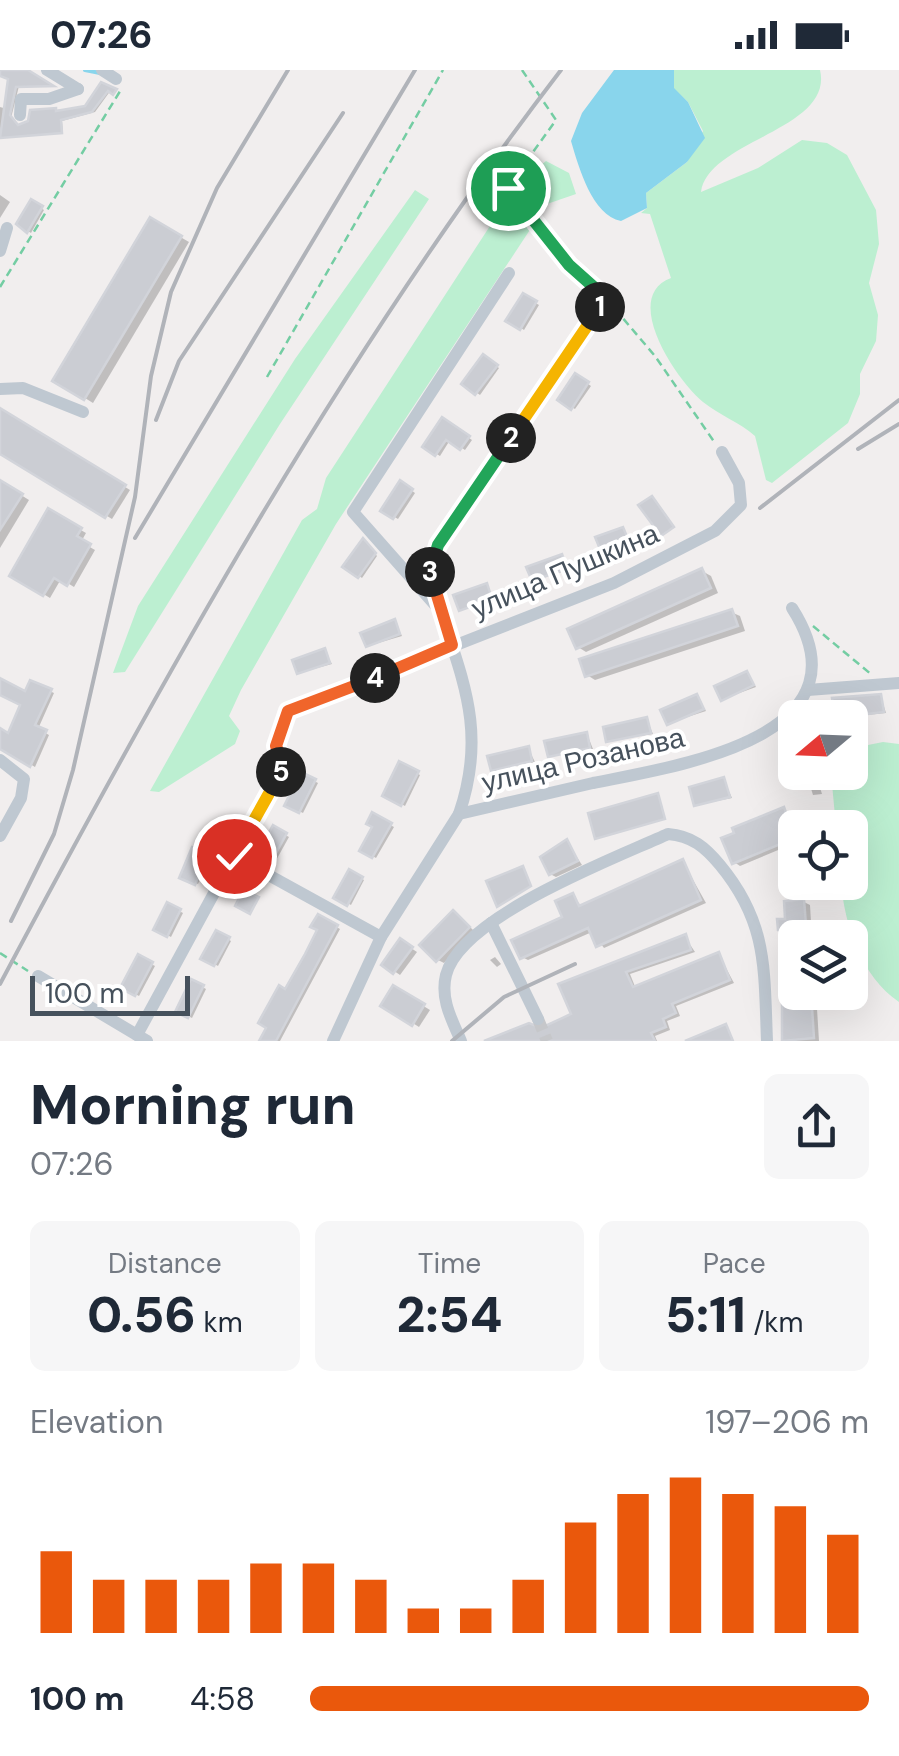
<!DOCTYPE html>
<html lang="en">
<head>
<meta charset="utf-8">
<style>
	body { margin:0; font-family:"DM Sans",sans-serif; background:#f6f6f7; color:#1f2937; height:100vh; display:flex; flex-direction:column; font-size:38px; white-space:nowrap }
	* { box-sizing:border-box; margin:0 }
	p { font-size:32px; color:#747a83 }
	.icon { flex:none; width:55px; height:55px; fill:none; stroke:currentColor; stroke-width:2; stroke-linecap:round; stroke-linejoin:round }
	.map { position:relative; height:971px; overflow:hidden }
	.drawer { display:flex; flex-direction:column; background:#fff; flex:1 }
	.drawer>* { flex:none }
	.needle { width:65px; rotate:251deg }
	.tools { position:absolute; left:778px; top:630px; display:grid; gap:20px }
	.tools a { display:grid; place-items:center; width:90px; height:90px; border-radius:15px; background:#fff; box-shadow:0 10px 40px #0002; font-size:50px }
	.scale { position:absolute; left:30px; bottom:25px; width:160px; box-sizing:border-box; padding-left:10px; border:5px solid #46515c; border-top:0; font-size:28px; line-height:35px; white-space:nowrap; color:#46515c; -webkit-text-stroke:8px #fff; paint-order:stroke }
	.pin { position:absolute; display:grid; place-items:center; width:85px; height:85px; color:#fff; margin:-42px; border:5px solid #fff; border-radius:50%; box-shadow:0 2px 10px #0007 }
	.km { position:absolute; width:50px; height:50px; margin:-25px; border-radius:50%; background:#222; color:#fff; font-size:28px; line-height:50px; text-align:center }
	.round { display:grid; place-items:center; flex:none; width:105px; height:105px; border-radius:15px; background:#f6f6f7 }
	.head { display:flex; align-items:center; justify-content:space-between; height:170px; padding:0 30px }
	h1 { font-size:55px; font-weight:800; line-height:75px }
	.metrics { display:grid; grid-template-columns:repeat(3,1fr); gap:15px; height:170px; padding:10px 30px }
	.metrics div { display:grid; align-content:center; border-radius:15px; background:#f6f6f7; text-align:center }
	.metrics b { font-size:50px; font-weight:800 }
	.metrics small { font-size:28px; font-weight:400 }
	.metrics p { font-size:28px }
	.chart { height:280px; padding:20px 30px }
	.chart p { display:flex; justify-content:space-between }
	.chart svg { width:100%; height:180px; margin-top:10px; stroke:#ea580c; stroke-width:6 }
	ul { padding:0 30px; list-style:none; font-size:32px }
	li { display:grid; grid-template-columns:160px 120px 1fr; align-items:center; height:75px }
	li i { height:25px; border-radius:12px; background:#ea580c }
	.status { display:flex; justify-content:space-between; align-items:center; height:70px; padding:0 50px; background:#fff; direction:ltr }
	.status svg { height:28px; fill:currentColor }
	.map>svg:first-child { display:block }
	.green { fill:#bcefd1 }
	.water { fill:#89d5ec }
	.shadow { fill:#0003 }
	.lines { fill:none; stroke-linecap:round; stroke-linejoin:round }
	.stream { stroke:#89d5ec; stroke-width:4 }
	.building { fill:#cbcdd3; stroke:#d2d4da; stroke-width:2.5 }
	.minor-tunnel { stroke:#c6c7ca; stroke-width:12; stroke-dasharray:12 6; stroke-linecap:butt }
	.path { stroke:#74cda3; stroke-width:2.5; stroke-dasharray:8 5; stroke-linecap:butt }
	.minor { stroke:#bfc8d1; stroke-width:12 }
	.rail { stroke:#b0b3b9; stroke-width:4 }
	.split-1-casing { stroke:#fff; stroke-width:20 }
	.split-2-casing { stroke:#fff; stroke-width:20 }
	.split-3-casing { stroke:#fff; stroke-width:20 }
	.split-4-casing { stroke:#fff; stroke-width:20 }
	.split-5-casing { stroke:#fff; stroke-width:20 }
	.split-6-casing { stroke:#fff; stroke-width:20 }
	.split-1 { stroke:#22a559; stroke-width:12 }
	.split-2 { stroke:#f5b400; stroke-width:12 }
	.split-3 { stroke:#22a559; stroke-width:12 }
	.split-4 { stroke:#f0652b; stroke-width:12 }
	.split-5 { stroke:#f0652b; stroke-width:12 }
	.split-6 { stroke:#f5b400; stroke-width:12 }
	.labels { text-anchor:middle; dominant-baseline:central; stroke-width:8; stroke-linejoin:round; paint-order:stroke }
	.street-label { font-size:28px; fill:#46515c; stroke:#fff }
</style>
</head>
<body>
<div class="status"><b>07:26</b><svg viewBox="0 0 49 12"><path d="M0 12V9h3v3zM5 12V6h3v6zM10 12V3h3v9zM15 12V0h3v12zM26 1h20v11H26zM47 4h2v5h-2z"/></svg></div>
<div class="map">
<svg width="899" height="971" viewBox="0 0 899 971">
	<rect width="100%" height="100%" fill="#f1eeee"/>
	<!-- green -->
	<g class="green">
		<path d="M674,0H820C834,60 708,70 701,122L758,98L802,70L827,73L847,85L876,140L879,174L869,213L878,245L876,271L860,304V324L848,353L772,413L766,410L755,366C739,352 719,345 703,332C677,311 620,227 671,208L650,144L641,143L647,138L646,123L687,92L703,61L688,32L674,19Z"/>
		<polygon points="546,91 569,103 576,124 547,134 336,454 241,620 229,646 240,661 235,674 159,722 150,721 302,450 317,439 326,408 516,116"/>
		<polygon points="415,120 429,129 280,354 125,602 113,603 138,536 295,289"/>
		<path d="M883,672L899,674V932C861,906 845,856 841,813L850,812V758L836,757L831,703L850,702L853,678Z"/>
	</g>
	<!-- water -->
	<path class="water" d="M614,0H674V18L688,32L705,68L687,92L646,123L647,138L621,151C592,145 579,98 571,71L582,43Z"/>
	<!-- shadow -->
	<g class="shadow">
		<polygon points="0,0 23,0 11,48 19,57 55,40 86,38 102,15 117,22 111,20 95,42 62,51 63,63 0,68 0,37 7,39 10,8"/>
		<polygon points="0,125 10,132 0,148"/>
		<polygon points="32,133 44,140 31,163 20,156"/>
		<polygon points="151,150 189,172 93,333 56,310"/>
		<polygon points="523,226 539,235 524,260 509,250"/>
		<polygon points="484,287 499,298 480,325 465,314"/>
		<polygon points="576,306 591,316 575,339 560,330"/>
		<polygon points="0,340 130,420 112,449 0,381"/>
		<polygon points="443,350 472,370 465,380 450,370 440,386 425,377"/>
		<polygon points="0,412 29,430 0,478"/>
		<polygon points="401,413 415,423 398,449 383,440"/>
		<polygon points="49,442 86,463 81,472 95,480 74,517 61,509 50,528 12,505"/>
		<polygon points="623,460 632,475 604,482"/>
		<polygon points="366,473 377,486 362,508 346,496"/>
		<polygon points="561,487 569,500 534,510"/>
		<polygon points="702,501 711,506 718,523 586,582 578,577"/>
		<polygon points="486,516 494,530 461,539"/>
		<polygon points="731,542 740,546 745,561 595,610 587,605"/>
		<polygon points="395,552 402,566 368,576"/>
		<polygon points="324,580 332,594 299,603"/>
		<polygon points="747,603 756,617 723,629"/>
		<polygon points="0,611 27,625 32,613 54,623 38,659 49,665 35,697 0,676 0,661 9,666 23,634 0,623"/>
		<polygon points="697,627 706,641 669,653"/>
		<polygon points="881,627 886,643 838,648"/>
		<polygon points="647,650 653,664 609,671"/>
		<polygon points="587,664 593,679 550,685"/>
		<polygon points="528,678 535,692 493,700"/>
		<polygon points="400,695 420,705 405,736 385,725"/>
		<polygon points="302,705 318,713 303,743 287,735"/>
		<polygon points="816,705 822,724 813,725 807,706"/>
		<polygon points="724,710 732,728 697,735"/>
		<polygon points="783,739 795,758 795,773 740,796 734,792 737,764"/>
		<polygon points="373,746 394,757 376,788 362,780 375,756"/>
		<polygon points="274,759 289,767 274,794 259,786"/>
		<polygon points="567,772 582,795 556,807 550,804"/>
		<polygon points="194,780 210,788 198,814 182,807"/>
		<polygon points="683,792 706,833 604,878 592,862 528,890 522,887 566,848 573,826 582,837"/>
		<polygon points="350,803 364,810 351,835 337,827"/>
		<polygon points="804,832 810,835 812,868 795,868 795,922 816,922 819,971 787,971 791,923 787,863 780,859"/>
		<polygon points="168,835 183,843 171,867 156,859"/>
		<polygon points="459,846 474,861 444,893 438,890"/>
		<polygon points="319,847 340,859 280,971 262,971 320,860"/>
		<polygon points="217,863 231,871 218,896 204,888"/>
		<polygon points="685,867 695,882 630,904 636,919 719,885 734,913 676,936 680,946 667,951 670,960 655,966 657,971 490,971 542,961 574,945 562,915"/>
		<polygon points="400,871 417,882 400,905 384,894"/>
		<polygon points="495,887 501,894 497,897 490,890"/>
		<polygon points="139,888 155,896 139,926 124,918"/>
		<polygon points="193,912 206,919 192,948 179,941"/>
		<polygon points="394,918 430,940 419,957 384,935"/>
	</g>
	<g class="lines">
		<!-- stream -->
		<polyline class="stream" points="85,0 100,3"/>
	</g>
	<!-- building -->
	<g class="building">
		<polygon points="0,0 28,0 54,16 16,17 10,45 18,55 28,51 30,40 56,38 56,41 85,36 101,12 117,19 113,25 108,21 92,42 61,50 62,63 0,68 8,9 0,6"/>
		<polygon points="31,129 43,136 27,163 16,154"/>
		<polygon points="150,147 182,166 84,330 52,311"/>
		<polygon points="523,223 537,231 520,260 505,251"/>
		<polygon points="483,284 498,295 475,325 461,314"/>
		<polygon points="575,303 589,312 571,340 557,330"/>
		<polygon points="0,338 126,415 105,448 0,384"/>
		<polygon points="442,347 470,366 460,380 446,370 435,386 422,377"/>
		<polygon points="0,410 23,424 0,460"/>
		<polygon points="400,410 413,419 393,449 380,441"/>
		<polygon points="652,426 674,457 661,466 638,435"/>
		<polygon points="48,438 82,458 77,466 91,474 67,516 54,508 43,526 9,506"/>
		<polygon points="623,457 630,474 602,484 595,467"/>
		<polygon points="363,468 376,483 358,508 342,497"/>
		<polygon points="562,484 567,499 532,511 526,497"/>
		<polygon points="702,498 711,518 576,579 567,559"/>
		<polygon points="487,513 492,529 459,541 453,525"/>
		<polygon points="732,539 738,556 585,607 579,589"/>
		<polygon points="395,549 400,564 366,577 360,563"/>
		<polygon points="325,578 330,593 297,604 292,590"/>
		<polygon points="747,601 754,615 721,631 714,616"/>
		<polygon points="0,608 25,621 30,610 52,619 35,655 47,660 30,697 0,679 0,658 8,663 20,635 0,625"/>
		<polygon points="697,624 704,639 667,655 660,640"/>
		<polygon points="881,624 884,642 835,648 832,628"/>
		<polygon points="647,647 651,663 606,672 603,657"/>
		<polygon points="587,662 590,678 548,687 544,671"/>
		<polygon points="529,676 532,691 491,701 487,686"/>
		<polygon points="399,691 419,701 401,736 382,726"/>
		<polygon points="301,702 316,709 299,743 284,736"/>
		<polygon points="724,707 730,727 694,736 689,717"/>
		<polygon points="658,723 665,749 595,769 588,743"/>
		<polygon points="784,737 795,768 732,794 721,768 734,763 732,758"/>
		<polygon points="372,742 392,753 372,788 359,781 372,757 366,754"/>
		<polygon points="273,755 287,763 270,794 256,787"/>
		<polygon points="567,769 578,791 549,805 540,787"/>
		<polygon points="192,777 208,783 195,815 179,808"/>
		<polygon points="683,789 701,830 596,877 588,858 520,889 511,870 562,847 555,831 573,823 579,836"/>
		<polygon points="523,796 531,816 497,837 486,811"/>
		<polygon points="349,799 363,807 347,836 333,828"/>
		<polygon points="243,820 259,827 250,844 235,836"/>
		<polygon points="804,829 807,868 795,868 795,920 788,920 784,860 778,860 777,849 785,849 784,831"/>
		<polygon points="167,832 181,839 167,867 153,860"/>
		<polygon points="453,840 470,857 436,892 419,875"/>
		<polygon points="318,844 338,855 276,971 259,971 266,958 258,953 279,915 285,919 305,884 317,860 310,857"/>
		<polygon points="216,860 230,867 214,896 200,889"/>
		<polygon points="686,864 691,880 626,902 633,917 719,882 730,910 672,934 676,943 663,949 666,957 651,963 655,971 484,971 529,953 541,958 571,944 558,914"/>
		<polygon points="400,868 413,877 393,904 381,895"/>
		<polygon points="138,884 153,892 135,926 120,918"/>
		<polygon points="191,909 204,915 188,948 175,942"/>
		<polygon points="393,915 425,934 412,956 380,936"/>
		<polygon points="795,920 811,922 814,968 782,971 782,921"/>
		<polygon points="726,954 733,971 685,971"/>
	</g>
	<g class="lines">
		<!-- minor-tunnel -->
		<polyline class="minor-tunnel" points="538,949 547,971"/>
		<!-- path -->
		<g class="path">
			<polyline points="522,0 556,50 508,117 569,195 599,222"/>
			<polyline points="0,217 122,18"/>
			<polyline points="615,239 655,286 715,373"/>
			<polyline points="267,307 443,0"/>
			<polyline points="813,556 872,605"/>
			<polyline points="279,686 275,676 284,651"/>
			<polyline points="0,883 28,901"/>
		</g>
		<!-- minor -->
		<g class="minor">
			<polyline points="47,0 78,19"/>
			<polyline points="102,0 116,9"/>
			<polyline points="20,45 21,29 49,29 78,19"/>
			<polyline points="0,181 7,158"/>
			<polyline points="0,319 23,318 83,342"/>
			<polyline points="436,536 353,442 509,203"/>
			<polyline points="808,620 899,613"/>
			<polyline points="288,641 614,513 715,461 741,435 739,413 722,382"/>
			<polyline points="0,690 24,709 21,728 0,766"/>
			<path d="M459,744C491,651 455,597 431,508L432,487L606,229"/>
			<polyline points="234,786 381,867"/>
			<polyline points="491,853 538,949"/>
			<polyline points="38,906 147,971"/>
			<polyline points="137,965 283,696"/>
			<path d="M333,971L381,867L459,744C504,734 548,723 593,713C676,696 875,668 792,538"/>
			<path d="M461,971C452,950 440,929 446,905C461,846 616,788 668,764C692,766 705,777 720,795C768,853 764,899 767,971"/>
		</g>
		<!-- rail -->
		<g class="rail">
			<polyline points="156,350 179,291 343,43"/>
			<polyline points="858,379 899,354"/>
			<polyline points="760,438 899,330"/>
			<polyline points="135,468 415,0"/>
			<polyline points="11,851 54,764 73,700 135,427 151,306 171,222 217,118 288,0"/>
			<path d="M0,914C168,598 342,285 561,0"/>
			<polyline points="452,971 504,927 575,894"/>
		</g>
	</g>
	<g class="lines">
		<!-- split-1 casing -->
		<g class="split-1-casing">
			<polyline id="split-1" points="508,118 569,195 606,228 600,237"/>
		</g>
		<!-- split-2 casing -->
		<g class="split-2-casing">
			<polyline id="split-2" points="511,368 600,237"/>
		</g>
		<!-- split-3 casing -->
		<g class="split-3-casing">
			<polyline id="split-3" points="430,502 438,475 511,368"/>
		</g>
		<!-- split-4 casing -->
		<g class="split-4-casing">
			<polyline id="split-4" points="375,608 452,575 430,502"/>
		</g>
		<!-- split-5 casing -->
		<g class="split-5-casing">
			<polyline id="split-5" points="281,702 284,696 276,676 288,641 375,608"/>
		</g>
		<!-- split-6 casing -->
		<g class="split-6-casing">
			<polyline id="split-6" points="234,786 281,702"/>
		</g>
		<!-- split-1 -->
		<use href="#split-1" class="split-1"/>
		<!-- split-2 -->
		<use href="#split-2" class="split-2"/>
		<!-- split-3 -->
		<use href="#split-3" class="split-3"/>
		<!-- split-4 -->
		<use href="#split-4" class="split-4"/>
		<!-- split-5 -->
		<use href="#split-5" class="split-5"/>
		<!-- split-6 -->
		<use href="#split-6" class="split-6"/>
	</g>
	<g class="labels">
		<!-- street labels -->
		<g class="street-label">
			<text transform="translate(565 501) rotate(-23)">улица Пушкина</text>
			<text transform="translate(583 690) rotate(-13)">улица Розанова</text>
		</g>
	</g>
</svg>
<div class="tools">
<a><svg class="needle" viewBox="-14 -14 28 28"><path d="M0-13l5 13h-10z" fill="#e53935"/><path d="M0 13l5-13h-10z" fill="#747a83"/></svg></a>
<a><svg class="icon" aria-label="locate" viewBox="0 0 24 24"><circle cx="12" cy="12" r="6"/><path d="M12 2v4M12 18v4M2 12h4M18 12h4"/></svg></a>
<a><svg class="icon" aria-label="layers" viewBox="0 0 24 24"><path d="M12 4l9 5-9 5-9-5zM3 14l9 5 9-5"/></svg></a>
</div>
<div class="scale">100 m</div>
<div class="pin" style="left:508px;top:118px;background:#1e9e55"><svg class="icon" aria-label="arrive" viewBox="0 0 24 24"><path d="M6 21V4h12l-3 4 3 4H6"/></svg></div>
<div class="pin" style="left:234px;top:786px;background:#d93025"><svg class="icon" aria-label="check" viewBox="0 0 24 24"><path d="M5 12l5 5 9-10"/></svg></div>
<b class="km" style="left:600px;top:237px">1</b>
<b class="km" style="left:511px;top:368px">2</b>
<b class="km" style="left:430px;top:502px">3</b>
<b class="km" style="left:375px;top:608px">4</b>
<b class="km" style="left:281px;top:702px">5</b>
</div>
<section class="drawer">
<div class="head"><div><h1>Morning run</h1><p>07:26</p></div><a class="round"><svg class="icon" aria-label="share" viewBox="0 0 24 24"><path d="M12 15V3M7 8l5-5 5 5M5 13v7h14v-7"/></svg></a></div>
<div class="metrics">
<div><p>Distance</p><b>0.56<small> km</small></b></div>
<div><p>Time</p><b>2:54</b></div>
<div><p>Pace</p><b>5:11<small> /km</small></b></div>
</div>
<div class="chart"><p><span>Elevation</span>197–206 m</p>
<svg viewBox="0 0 160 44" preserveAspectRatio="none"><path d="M5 44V24M15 44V31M25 44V31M35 44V31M45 44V27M55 44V27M65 44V31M75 44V38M85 44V38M95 44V31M105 44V17M115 44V10M125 44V6M135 44V10M145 44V13M155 44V20"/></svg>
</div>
<ul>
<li><b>100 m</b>4:58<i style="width:100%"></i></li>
</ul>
</section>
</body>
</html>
